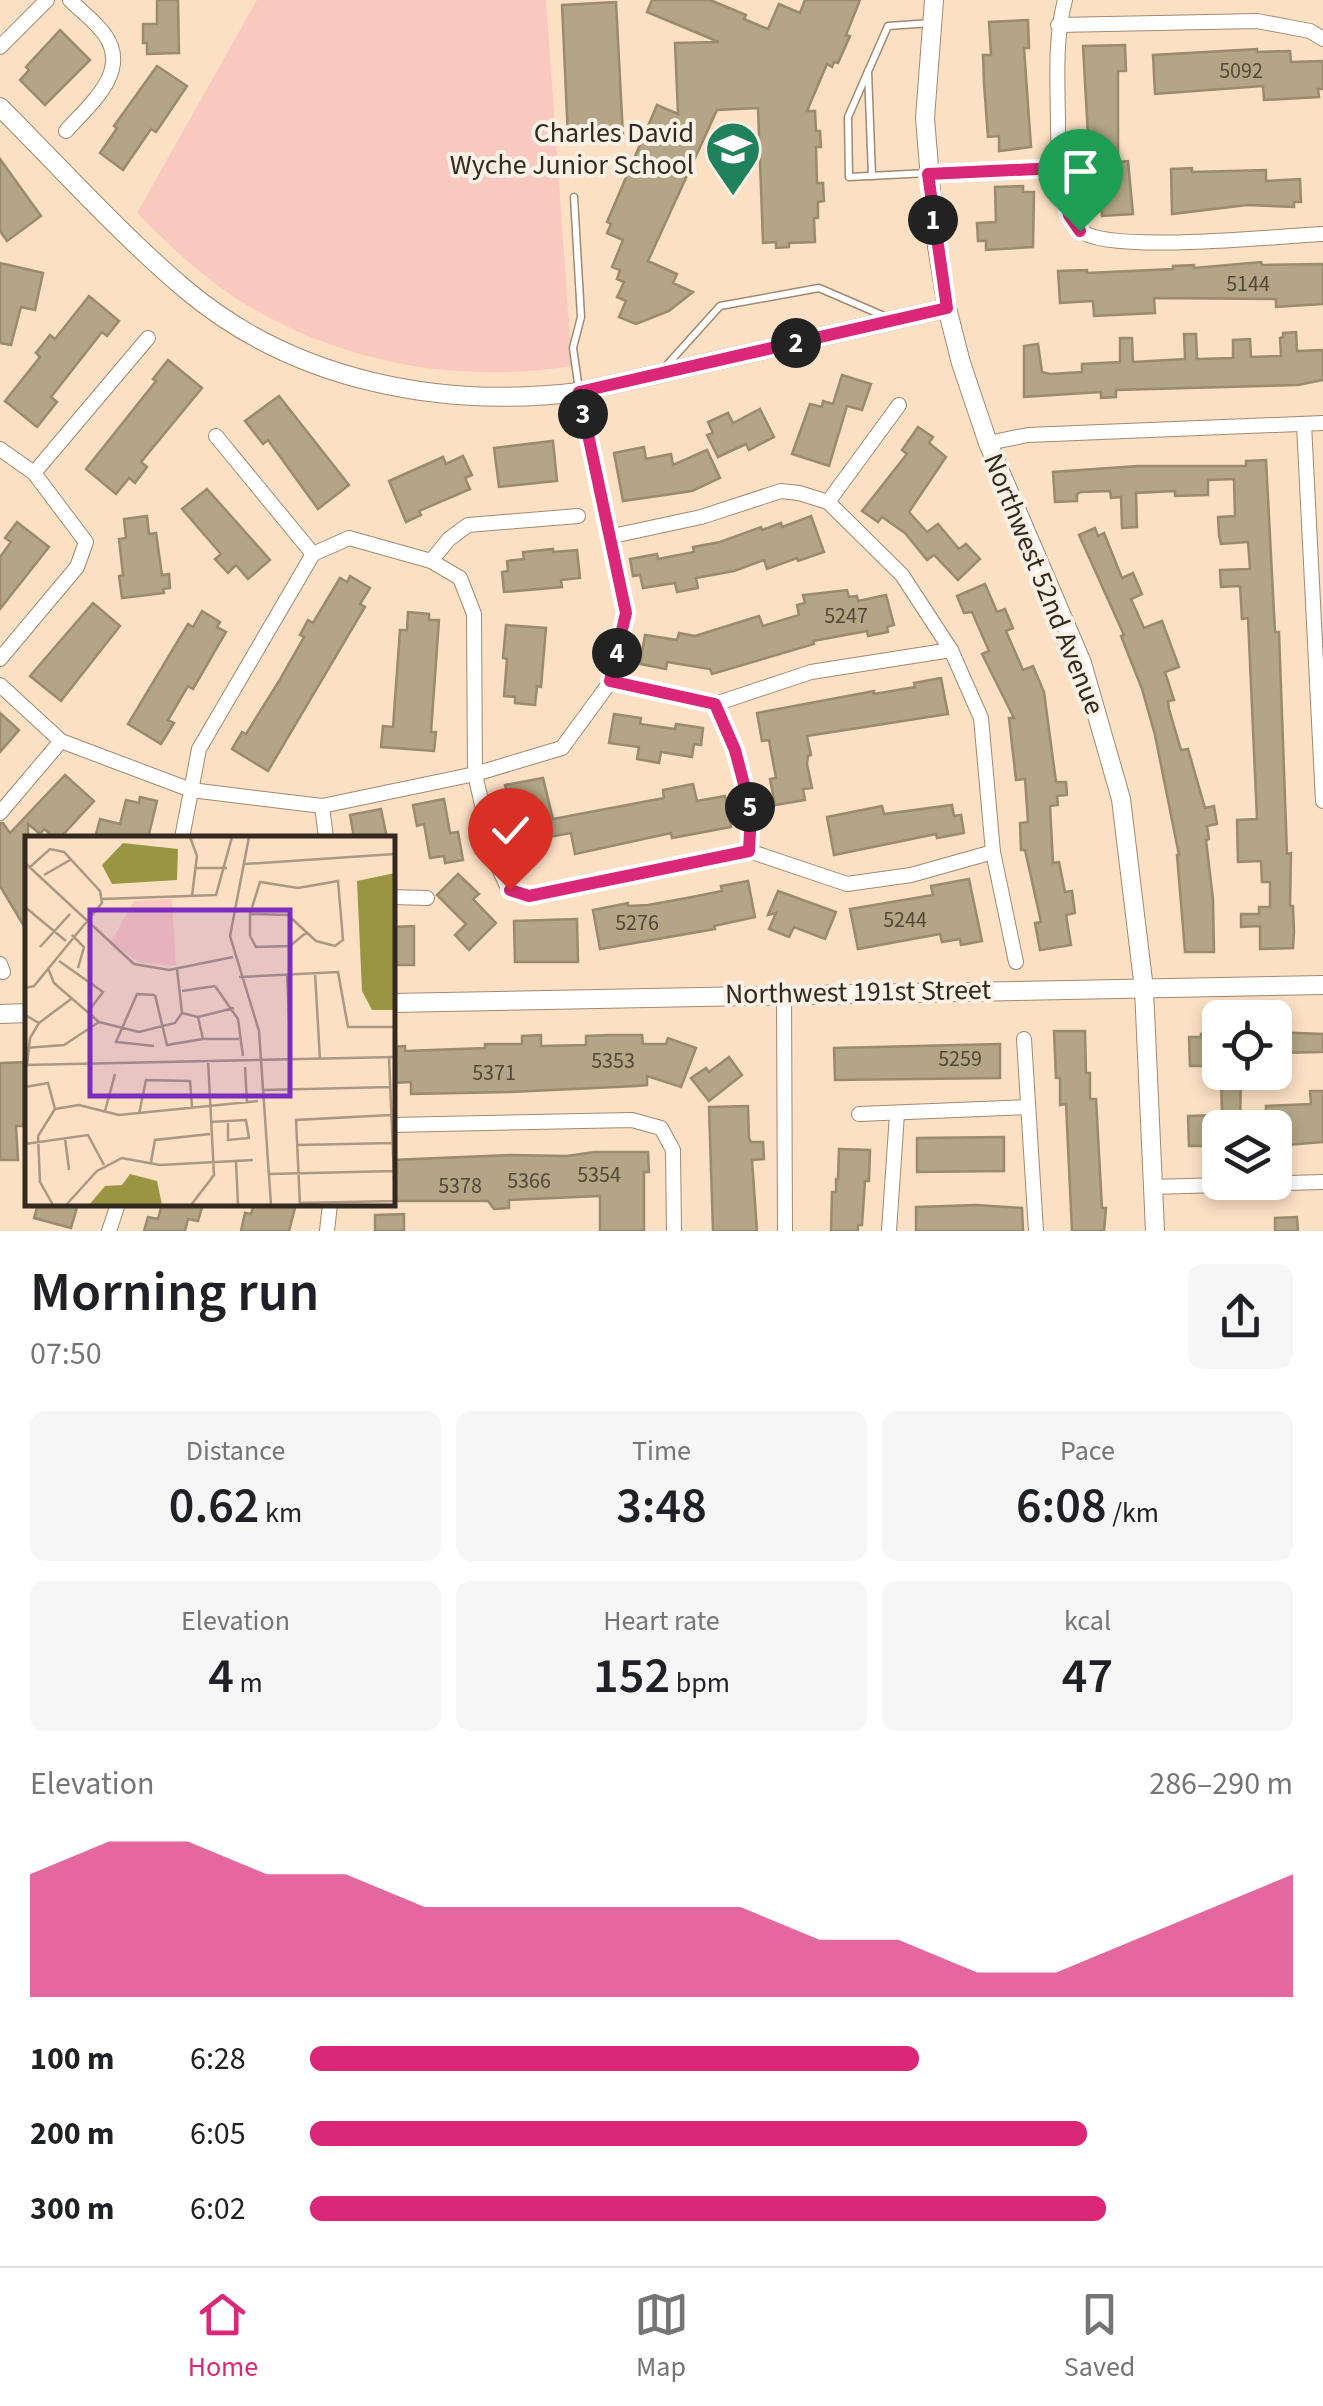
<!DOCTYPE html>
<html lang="en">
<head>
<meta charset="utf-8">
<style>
	body { margin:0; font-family:"Source Sans 3",sans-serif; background:#f6f6f6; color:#202124; height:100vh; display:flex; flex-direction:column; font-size:38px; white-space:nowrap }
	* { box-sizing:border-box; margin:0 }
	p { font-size:32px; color:#757577 }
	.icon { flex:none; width:55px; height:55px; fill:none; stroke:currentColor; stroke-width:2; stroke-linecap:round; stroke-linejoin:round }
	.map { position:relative; height:1231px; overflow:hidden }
	.details { display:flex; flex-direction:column; background:#fff; flex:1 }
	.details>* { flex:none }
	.fabs { position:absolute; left:1202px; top:1000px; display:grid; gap:20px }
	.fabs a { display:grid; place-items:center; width:90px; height:90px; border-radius:15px; background:#fff; box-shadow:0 5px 15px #0003; font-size:50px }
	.pin { position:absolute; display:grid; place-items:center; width:85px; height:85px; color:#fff; margin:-102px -42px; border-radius:50% 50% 50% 0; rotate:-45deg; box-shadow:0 0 10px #0007 }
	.pin .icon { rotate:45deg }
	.km { position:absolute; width:50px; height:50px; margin:-25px; border-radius:50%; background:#222; color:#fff; font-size:28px; line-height:50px; text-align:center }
	.round { display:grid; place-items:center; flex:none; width:105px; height:105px; border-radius:15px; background:#f6f6f6 }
	.overview { display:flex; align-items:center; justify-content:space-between; height:170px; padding:0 30px }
	h1 { font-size:55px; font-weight:600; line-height:75px }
	.figures { display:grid; grid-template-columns:repeat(3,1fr); gap:15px; height:170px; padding:10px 30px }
	.figures div { display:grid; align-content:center; border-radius:15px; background:#f6f6f6; text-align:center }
	.figures b { font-size:50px; font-weight:600 }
	.figures small { font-size:28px; font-weight:400 }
	.figures p { font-size:28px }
	.chart { height:280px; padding:20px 30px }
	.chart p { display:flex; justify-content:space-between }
	.chart svg { width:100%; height:180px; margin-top:10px; fill:#db2777; opacity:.7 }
	ul { padding:0 30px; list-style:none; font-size:32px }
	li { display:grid; grid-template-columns:160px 120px 1fr; align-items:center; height:75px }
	li i { height:25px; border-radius:12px; background:#db2777 }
	.tabs { display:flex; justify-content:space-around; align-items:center; height:140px; border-top:2px solid #e0e0e0; background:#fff; font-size:28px; color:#757577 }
	.tabs a { display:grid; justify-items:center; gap:5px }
	.tabs .active { color:#db2777 }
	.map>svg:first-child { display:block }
	.green { fill:#f9c9bf }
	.building { fill:#b3a585; stroke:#998b6c; stroke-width:2.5 }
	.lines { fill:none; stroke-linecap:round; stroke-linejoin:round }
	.lane-casing { stroke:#a1896f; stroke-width:9 }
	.street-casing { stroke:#a1896f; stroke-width:16 }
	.secondary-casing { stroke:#a1896f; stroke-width:20 }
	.lane { stroke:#fff; stroke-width:6 }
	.street { stroke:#fff; stroke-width:14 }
	.secondary { stroke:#fff; stroke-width:18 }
	.route-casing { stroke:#fff; stroke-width:20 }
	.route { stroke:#db2777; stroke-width:12 }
	.labels { text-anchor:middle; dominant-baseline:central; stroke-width:8; stroke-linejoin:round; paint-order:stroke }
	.number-label { font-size:22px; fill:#534838 }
	.poi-label { font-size:28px; fill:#33291f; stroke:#fbf0e5; text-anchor:end }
	.street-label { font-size:28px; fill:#33291f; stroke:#fbf0e5 }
	.inset-road { fill:none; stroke:#ab9782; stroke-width:2.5 }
	.view { fill:#7b2cbf; fill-opacity:0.15; stroke:#7b2cbf; stroke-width:5 }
	.inset-edge { fill:none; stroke:#33291f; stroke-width:5 }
</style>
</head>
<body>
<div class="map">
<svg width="1323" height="1231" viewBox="0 0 1323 1231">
	<rect width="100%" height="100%" fill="#fbe0c4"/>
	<!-- green -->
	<path class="green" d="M257,0H546L572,366C458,384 341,363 242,302C203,278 169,245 137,213Z"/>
	<!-- building -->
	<g class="building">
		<polygon points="157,0 178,0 179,53 147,54 147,43 143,43 143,24 157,24"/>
		<polygon points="652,0 710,0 746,15 744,19 768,29 779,4 800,13 805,0 860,0 846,35 850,36 838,63 834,62 832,67 827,64 807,111 815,111 816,131 820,131 821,147 816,147 817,183 823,183 824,201 818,202 818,218 814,218 815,242 789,243 789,247 776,248 776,242 763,243 758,108 717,110 648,261 677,274 673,283 693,292 669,311 636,324 619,317 626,301 617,297 624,282 617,279 620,270 612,267 623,240 607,233 611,224 607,222 657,105 678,114 675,43 719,42 647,12"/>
		<polygon points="616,2 623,136 568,138 562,5"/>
		<polygon points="1028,20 1029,48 1024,48 1031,147 999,151 999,136 988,137 984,84 983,55 991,55 989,22"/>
		<polygon points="60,30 90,60 45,105 20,80 29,70 26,67"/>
		<polygon points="1125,45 1126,71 1118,71 1118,162 1128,161 1133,214 1102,216 1101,207 1097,206 1096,182 1090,182 1089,172 1085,172 1084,154 1089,154 1083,46"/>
		<polygon points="1257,49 1257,52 1290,51 1291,62 1323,61 1323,89 1318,89 1319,97 1264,100 1263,86 1155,94 1153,55"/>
		<polygon points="157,66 187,86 156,132 151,129 123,170 100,153 117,128 114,126"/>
		<polygon points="0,159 41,216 7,241 0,231"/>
		<polygon points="1192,168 1192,172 1266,170 1266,181 1300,179 1301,202 1294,202 1294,207 1247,205 1172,214 1171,169"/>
		<polygon points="1023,186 1023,192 1034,192 1033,247 986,250 986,241 978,241 977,223 996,222 995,187"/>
		<polygon points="1261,262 1262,265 1323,264 1323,304 1276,307 1276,299 1154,298 1155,313 1094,316 1093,301 1060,303 1058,271 1087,270 1087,273 1173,269 1173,266 1194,265 1194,268"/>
		<polygon points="0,263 43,273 35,310 21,307 11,345 0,343"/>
		<polygon points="89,296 119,321 107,336 102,332 51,397 57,402 37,427 5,401 40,357 36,353 50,335 55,339"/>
		<polygon points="1296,332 1297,351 1323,350 1323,380 1298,385 1116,390 1116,397 1101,398 1101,392 1024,397 1024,346 1038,344 1042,372 1050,374 1082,372 1082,364 1120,362 1120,338 1132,338 1133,362 1185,359 1184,334 1196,334 1197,359 1233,358 1233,340 1250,339 1251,357 1281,356 1280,338 1283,337 1283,333"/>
		<polygon points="168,360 202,388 141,462 147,467 135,483 129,478 116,494 86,469 156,381 153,379"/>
		<polygon points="842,375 871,384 862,410 847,406 829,466 792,454 810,404 822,407 823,401 833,404"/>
		<polygon points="279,396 349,485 318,509 268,440 263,444 245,421"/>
		<polygon points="760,409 774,437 749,450 746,444 718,457 707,435 713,433 708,422 728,413 733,423"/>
		<polygon points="918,427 933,437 929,443 946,457 909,512 927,532 938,524 959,549 966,544 980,559 958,580 934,555 927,560 905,533 882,517 878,522 862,511 907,454 902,450"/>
		<polygon points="553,441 557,481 499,487 494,448"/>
		<polygon points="644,447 646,459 671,454 673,465 707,450 720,478 692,491 623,501 614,453"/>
		<polygon points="463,456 472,475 465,478 470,489 419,511 421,515 406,522 389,481 443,457 446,464"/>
		<polygon points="1266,460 1275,632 1279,632 1287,854 1291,853 1290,906 1293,906 1294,932 1293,948 1260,949 1260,926 1241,927 1241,914 1259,914 1259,907 1270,907 1270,882 1262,882 1261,861 1238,862 1237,820 1257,819 1248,618 1242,619 1240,586 1221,587 1220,570 1250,569 1248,542 1221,544 1219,535 1218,517 1235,516 1234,479 1208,480 1208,495 1175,496 1175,491 1136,493 1137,527 1122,528 1121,497 1111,498 1110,491 1081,492 1077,494 1077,501 1055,502 1053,472 1138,466 1246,466 1246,461"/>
		<polygon points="207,489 270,560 248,579 236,565 228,573 215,559 221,554 182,509"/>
		<polygon points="147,516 149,534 156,533 162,575 169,574 170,588 163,589 164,593 122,598 119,576 123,575 119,539 126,538 124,519"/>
		<polygon points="811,516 824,552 798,561 797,558 767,569 764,560 734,571 696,578 698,588 677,592 675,583 643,588 640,575 633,576 630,559 657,554 658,559 694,552 693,547 720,542 761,527 762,530 781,523 782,527"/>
		<polygon points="17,522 49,547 0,609 0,557 11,542 5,538"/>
		<polygon points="1095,528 1098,536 1104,533 1122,578 1133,573 1142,594 1131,599 1144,628 1162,621 1179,667 1165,672 1174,700 1168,701 1169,709 1181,750 1188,749 1205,808 1214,806 1217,824 1207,826 1209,839 1206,840 1213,899 1214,952 1185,952 1177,855 1179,855 1155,735 1142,689 1121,636 1124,635 1079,535"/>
		<polygon points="553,549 553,552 577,550 580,578 561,580 562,587 504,592 502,572 508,571 507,561 524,559 523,552"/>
		<polygon points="350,576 370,588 360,604 365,607 268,771 232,749 242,732 246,734 279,681 304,637 300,635 308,620 313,623 340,578 347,582"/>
		<polygon points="985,584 997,612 1005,609 1013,628 1006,631 1023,670 1033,666 1044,692 1056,782 1066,782 1067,795 1057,796 1058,805 1050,806 1053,863 1059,862 1065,892 1072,891 1075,913 1066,915 1071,945 1040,950 1035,923 1041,922 1025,850 1021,850 1020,823 1028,822 1025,779 1016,780 1009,718 1014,718 982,654 989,651 972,612 964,613 957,596"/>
		<polygon points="847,590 849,597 857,596 858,601 886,595 894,625 887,627 888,632 868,636 867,631 813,641 814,644 712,674 710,669 667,662 666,669 640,664 645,635 677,640 679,633 695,636 759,616 763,626 799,615 797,605 805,603 803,595"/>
		<polygon points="93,603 120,626 61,701 30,676"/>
		<polygon points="202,611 220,622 217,627 226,632 193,689 188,686 168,720 174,723 161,744 128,724 188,624 193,627"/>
		<polygon points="408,612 429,614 429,620 439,620 431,732 436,732 434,751 381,747 383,726 393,727 400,630 407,630"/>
		<polygon points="506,625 546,628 541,687 537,686 535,705 515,703 515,697 504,696 507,659 503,658"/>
		<polygon points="941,678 948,714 807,736 811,755 808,756 807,764 812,788 803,789 805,800 775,805 770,779 776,778 769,740 762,741 757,713 874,691 874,694 915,687 914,683"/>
		<polygon points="0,713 19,730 0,752"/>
		<polygon points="614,714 641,718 640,724 675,729 676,724 703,728 701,745 694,744 692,757 661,752 659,763 637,759 639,747 609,743"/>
		<polygon points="65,775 94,801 60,838 55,838 44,829 40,834 28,824 28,933 0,886 0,823 3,823 10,833"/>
		<polygon points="543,778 553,819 664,798 663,790 693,784 697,801 725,796 731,827 672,838 671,833 575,854 571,833 538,839 540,846 520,849 505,785"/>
		<polygon points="140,797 157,801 148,838 95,838 100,819 120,824 126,800 139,803"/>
		<polygon points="444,799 450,833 458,832 463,860 445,863 444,856 430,858 424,824 417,826 413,805"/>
		<polygon points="952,805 954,816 961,815 964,833 937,838 936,834 834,855 827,817 882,806 884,814"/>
		<polygon points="381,809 387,838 354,838 350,815"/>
		<polygon points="458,874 479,894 473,899 496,923 469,950 455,935 466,924 437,895"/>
		<polygon points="969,879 982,941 961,945 960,939 942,942 940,934 858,949 850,909 933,895 931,886"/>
		<polygon points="748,881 755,917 714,926 715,929 600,949 593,910 628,903 628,906 648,905 687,898 722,891 721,886"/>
		<polygon points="778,891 836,912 825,939 794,927 789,937 769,929 776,913 768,915"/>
		<polygon points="577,919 578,962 515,962 514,921"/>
		<polygon points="414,926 414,965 393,965 392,927"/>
		<polygon points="1054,1031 1085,1031 1086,1073 1090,1073 1090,1099 1096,1099 1102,1208 1106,1208 1104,1231 1072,1231 1066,1104 1060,1105 1060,1078 1056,1078"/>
		<polygon points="1275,1032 1323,1034 1323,1052 1275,1053"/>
		<polygon points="1201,1034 1220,1034 1220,1066 1190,1066 1189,1037 1201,1037"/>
		<polygon points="541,1035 541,1046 586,1045 586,1036 609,1035 642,1035 643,1044 666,1044 668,1038 696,1048 681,1087 647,1076 647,1085 637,1086 510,1092 411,1094 411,1082 394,1083 392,1047 405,1046 405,1051 485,1048 485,1044 522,1044 522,1036"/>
		<polygon points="1000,1044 1000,1078 835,1080 834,1048"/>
		<polygon points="729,1057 742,1075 709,1101 691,1078 706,1068 709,1072"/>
		<polygon points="28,1062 28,1126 16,1126 18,1160 0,1160 0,1063"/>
		<polygon points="1221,1072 1241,1072 1240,1128 1220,1128 1220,1151 1205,1151 1204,1146 1189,1146 1188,1116 1222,1115"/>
		<polygon points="1310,1091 1323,1091 1323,1142 1275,1146 1275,1128 1266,1128 1266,1106 1311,1104"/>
		<polygon points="748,1106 749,1138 751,1142 763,1142 764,1159 752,1160 757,1231 713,1231 709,1107"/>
		<polygon points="1004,1137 1004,1171 917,1172 917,1138"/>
		<polygon points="839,1149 870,1150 869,1181 865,1181 862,1225 858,1225 858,1231 831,1231 832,1192 836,1192 836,1179 838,1179"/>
		<polygon points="594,1152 648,1152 649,1172 644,1172 644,1231 600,1231 600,1196 509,1200 509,1208 494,1209 488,1201 392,1201 392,1160 510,1155 567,1156"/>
		<polygon points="38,1204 78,1204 71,1228 34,1218"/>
		<polygon points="162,1204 203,1204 198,1221 188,1219 185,1231 144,1231 148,1217 158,1219"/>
		<polygon points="254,1204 296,1204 289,1231 241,1231 245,1213 251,1214"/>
		<polygon points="976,1205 1022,1208 1023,1231 916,1231 916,1207"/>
		<polygon points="404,1214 404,1231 375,1231 375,1215"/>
		<polygon points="1297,1217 1298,1231 1275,1231 1275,1218"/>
	</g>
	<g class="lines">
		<!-- lane casing -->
		<g class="lane-casing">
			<g id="lane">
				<polyline points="868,71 872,176"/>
				<polyline points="928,173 849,177 848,117 888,26 931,23"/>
				<polyline points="574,197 581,317 573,348 579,390"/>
				<polyline points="666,366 720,306 819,288 884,316"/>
			</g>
		</g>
		<!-- street casing -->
		<g class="street-casing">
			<g id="street">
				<path d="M1065,0C1054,41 1058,86 1058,129C1059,155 1058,213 1081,231C1109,254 1279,236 1323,234"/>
				<polyline points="1058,25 1257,21 1310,31 1323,39"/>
				<polyline points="0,47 47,0"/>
				<path d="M66,131C89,105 131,72 105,35C96,22 81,11 70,0"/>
				<polyline points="928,173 1059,168"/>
				<polyline points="1304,424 1323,801"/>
				<polyline points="216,436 313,554"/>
				<polyline points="988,443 1028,435 1323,423"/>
				<polyline points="0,449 34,473 86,542 77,567 0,659"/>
				<polyline points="34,473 148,338"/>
				<polyline points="828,502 899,405"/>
				<polyline points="608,537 701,517 781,491 799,493 828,502 902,575 951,650 981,718 993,852 1016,962"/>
				<polyline points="431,561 449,539 468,525 578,516"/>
				<polyline points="611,681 715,704 735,750 751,811 749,851"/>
				<polyline points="0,685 61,741 191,790 322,806 475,774 562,748 611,681 626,613 579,392"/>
				<polyline points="715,704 811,672 951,650"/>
				<polyline points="322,806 326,838"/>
				<polyline points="0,813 61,741"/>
				<polyline points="182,838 199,749 313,554 349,538 431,561 460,578 474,614 475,774 494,858 509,890 529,896 749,851"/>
				<polyline points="749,851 847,884 911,875 993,852"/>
				<polyline points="392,897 427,898"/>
				<polyline points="0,964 3,972"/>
				<polyline points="784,993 785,1231"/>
				<polyline points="1024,1039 1036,1231"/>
				<polyline points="859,1114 1028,1107"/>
				<polyline points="392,1125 632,1120 661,1128 673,1150 674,1231"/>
				<polyline points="1152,1187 1323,1182"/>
				<polyline points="109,1231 118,1204"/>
				<polyline points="327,1231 330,1204"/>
				<polyline points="889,1231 897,1114"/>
			</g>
		</g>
		<!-- secondary casing -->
		<g class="secondary-casing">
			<g id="secondary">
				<polyline points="934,0 925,118 934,228 947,308 961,363 988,443 1082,663 1121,799 1144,989 1155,1231"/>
				<path d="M0,107C61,168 119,233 185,289C294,381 440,409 579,392L947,308"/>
				<polyline points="392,1003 1323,985"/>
				<polyline points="0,1014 28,1013"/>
			</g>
		</g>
		<!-- lane -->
		<use href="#lane" class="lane"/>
		<!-- street -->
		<use href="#street" class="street"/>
		<!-- secondary -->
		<use href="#secondary" class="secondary"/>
	</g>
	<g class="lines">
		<!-- route casing -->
		<g class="route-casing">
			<polyline id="route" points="510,890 529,896 749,851 751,811 735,750 715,704 610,681 626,613 579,392 947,308 928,174 1058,168 1069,215 1080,231"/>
		</g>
		<!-- route -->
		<use href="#route" class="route"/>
	</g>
	<!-- icons -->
	<defs>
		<g id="school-pin" transform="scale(2.875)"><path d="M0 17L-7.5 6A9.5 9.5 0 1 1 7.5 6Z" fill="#20825c" stroke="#fbf0e5"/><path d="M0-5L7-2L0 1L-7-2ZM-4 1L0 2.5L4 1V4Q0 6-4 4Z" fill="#fff"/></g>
	</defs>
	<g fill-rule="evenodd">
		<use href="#school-pin" x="733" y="149"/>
	</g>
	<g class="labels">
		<!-- number labels -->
		<g class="number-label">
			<text x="1241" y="71">5092</text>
			<text x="1248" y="284">5144</text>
			<text x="846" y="616">5247</text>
			<text x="905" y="920">5244</text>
			<text x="637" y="923">5276</text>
			<text x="960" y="1059">5259</text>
			<text x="613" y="1061">5353</text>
			<text x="494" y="1073">5371</text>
			<text x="599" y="1175">5354</text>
			<text x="529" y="1181">5366</text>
			<text x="460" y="1186">5378</text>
		</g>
		<!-- poi labels -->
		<g class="poi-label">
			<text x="694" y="133">Charles David<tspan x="694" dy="32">Wyche Junior School</tspan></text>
		</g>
		<!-- street labels -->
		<g class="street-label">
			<text transform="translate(1044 584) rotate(68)">Northwest 52nd Avenue</text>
			<text transform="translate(858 992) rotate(-1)">Northwest 191st Street</text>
		</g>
	</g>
	<!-- overview -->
	<g transform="translate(25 836)">
		<rect width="370" height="370" fill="#fbe0c4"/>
		<path d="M147,63L151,130L113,126L86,106L109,65Z" fill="#f9c9bf"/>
		<path d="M98,7L153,13L152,44L87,48L77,29ZM370,37V174H347L337,155L332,45ZM105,338L132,345L137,369H64L80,350L97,349Z" fill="#999543"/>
		<path class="inset-road" d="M165,1L172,20L167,60M224,1L205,100L234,195L246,369M0,27L109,128L144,134L208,121M220,28L370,18M170,32H202M19,39L45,24M77,63L191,59L207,1M0,71L41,105M225,78L263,79L291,105L310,110L318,104L313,45L273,52L235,46L225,78V100M47,99L59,111L53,132M225,100L231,111L265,110L282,96M15,111L45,78M34,125L78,156L63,176M23,132L29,147L74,186L114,196L150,187L157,177L152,133M290,137L295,223M262,138L266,223M214,141L313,136L323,191H370M190,150L213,183L218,220M0,152L9,150L77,67L75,55L39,16L25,13L5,31M157,155L190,150M130,159L142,209L178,203M157,177L173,181L178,203M0,179L14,187L46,163M173,181L209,172M178,203H214M129,210L91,206L112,158L130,159M0,212L39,209L74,186M364,221L370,365M0,229L370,221M2,229L5,202L14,187M220,231L222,266M0,251L23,247L30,273M239,254L365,251M80,275L90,238M114,278L121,244L165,245L167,271M185,286L221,284L224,302L203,304V285M40,302L44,334M0,308L63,299L79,329M272,309L368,307M211,325L213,369M126,326L130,304L185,298M244,338L369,335M275,367L370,365M28,369L15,346L13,300L30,273L54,269L94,279L233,265M41,369L72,335L97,322L135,329L228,324M166,369L189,339L183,224M275,369L271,284L366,279"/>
		<path class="view" d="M65,74H265V260H65Z"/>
		<rect width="370" height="370" class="inset-edge"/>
	</g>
</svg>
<div class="fabs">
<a><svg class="icon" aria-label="locate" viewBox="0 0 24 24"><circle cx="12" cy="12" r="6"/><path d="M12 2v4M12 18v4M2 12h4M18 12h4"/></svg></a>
<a><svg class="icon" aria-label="layers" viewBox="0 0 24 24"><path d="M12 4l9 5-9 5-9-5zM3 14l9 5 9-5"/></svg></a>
</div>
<div class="pin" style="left:1080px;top:231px;background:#1e9e55"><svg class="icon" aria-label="arrive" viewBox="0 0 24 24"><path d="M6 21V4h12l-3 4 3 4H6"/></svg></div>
<div class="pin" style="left:510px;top:890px;background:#d93025"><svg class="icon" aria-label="check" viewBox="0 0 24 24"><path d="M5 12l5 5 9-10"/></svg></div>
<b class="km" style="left:933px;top:220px">1</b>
<b class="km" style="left:796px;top:343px">2</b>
<b class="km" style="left:583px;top:414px">3</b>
<b class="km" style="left:617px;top:653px">4</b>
<b class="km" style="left:750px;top:807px">5</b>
</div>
<section class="details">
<div class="overview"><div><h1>Morning run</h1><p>07:50</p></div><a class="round"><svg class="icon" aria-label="share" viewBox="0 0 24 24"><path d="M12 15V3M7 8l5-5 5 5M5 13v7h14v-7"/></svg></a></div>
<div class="figures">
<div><p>Distance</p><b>0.62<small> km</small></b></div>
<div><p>Time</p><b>3:48</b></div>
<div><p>Pace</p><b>6:08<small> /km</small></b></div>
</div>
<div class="figures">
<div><p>Elevation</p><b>4<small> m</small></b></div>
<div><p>Heart rate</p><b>152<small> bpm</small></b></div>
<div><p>kcal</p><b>47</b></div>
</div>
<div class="chart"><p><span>Elevation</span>286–290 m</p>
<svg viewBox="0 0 160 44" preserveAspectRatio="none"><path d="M0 44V14L10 6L20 6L30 14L40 14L50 22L60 22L70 22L80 22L90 22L100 30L110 30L120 38L130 38L140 30L150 22L160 14V44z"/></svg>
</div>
<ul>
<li><b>100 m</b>6:28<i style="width:62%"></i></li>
<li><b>200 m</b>6:05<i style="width:79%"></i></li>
<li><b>300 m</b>6:02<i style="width:81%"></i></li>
</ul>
</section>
<nav class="tabs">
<a class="active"><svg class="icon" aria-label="home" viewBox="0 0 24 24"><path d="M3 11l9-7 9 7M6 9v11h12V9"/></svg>Home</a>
<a><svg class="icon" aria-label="map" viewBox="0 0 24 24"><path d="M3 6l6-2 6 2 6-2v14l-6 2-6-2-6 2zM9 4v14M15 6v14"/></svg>Map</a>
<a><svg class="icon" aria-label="saved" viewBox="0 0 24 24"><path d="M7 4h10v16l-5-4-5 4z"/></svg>Saved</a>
</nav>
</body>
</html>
